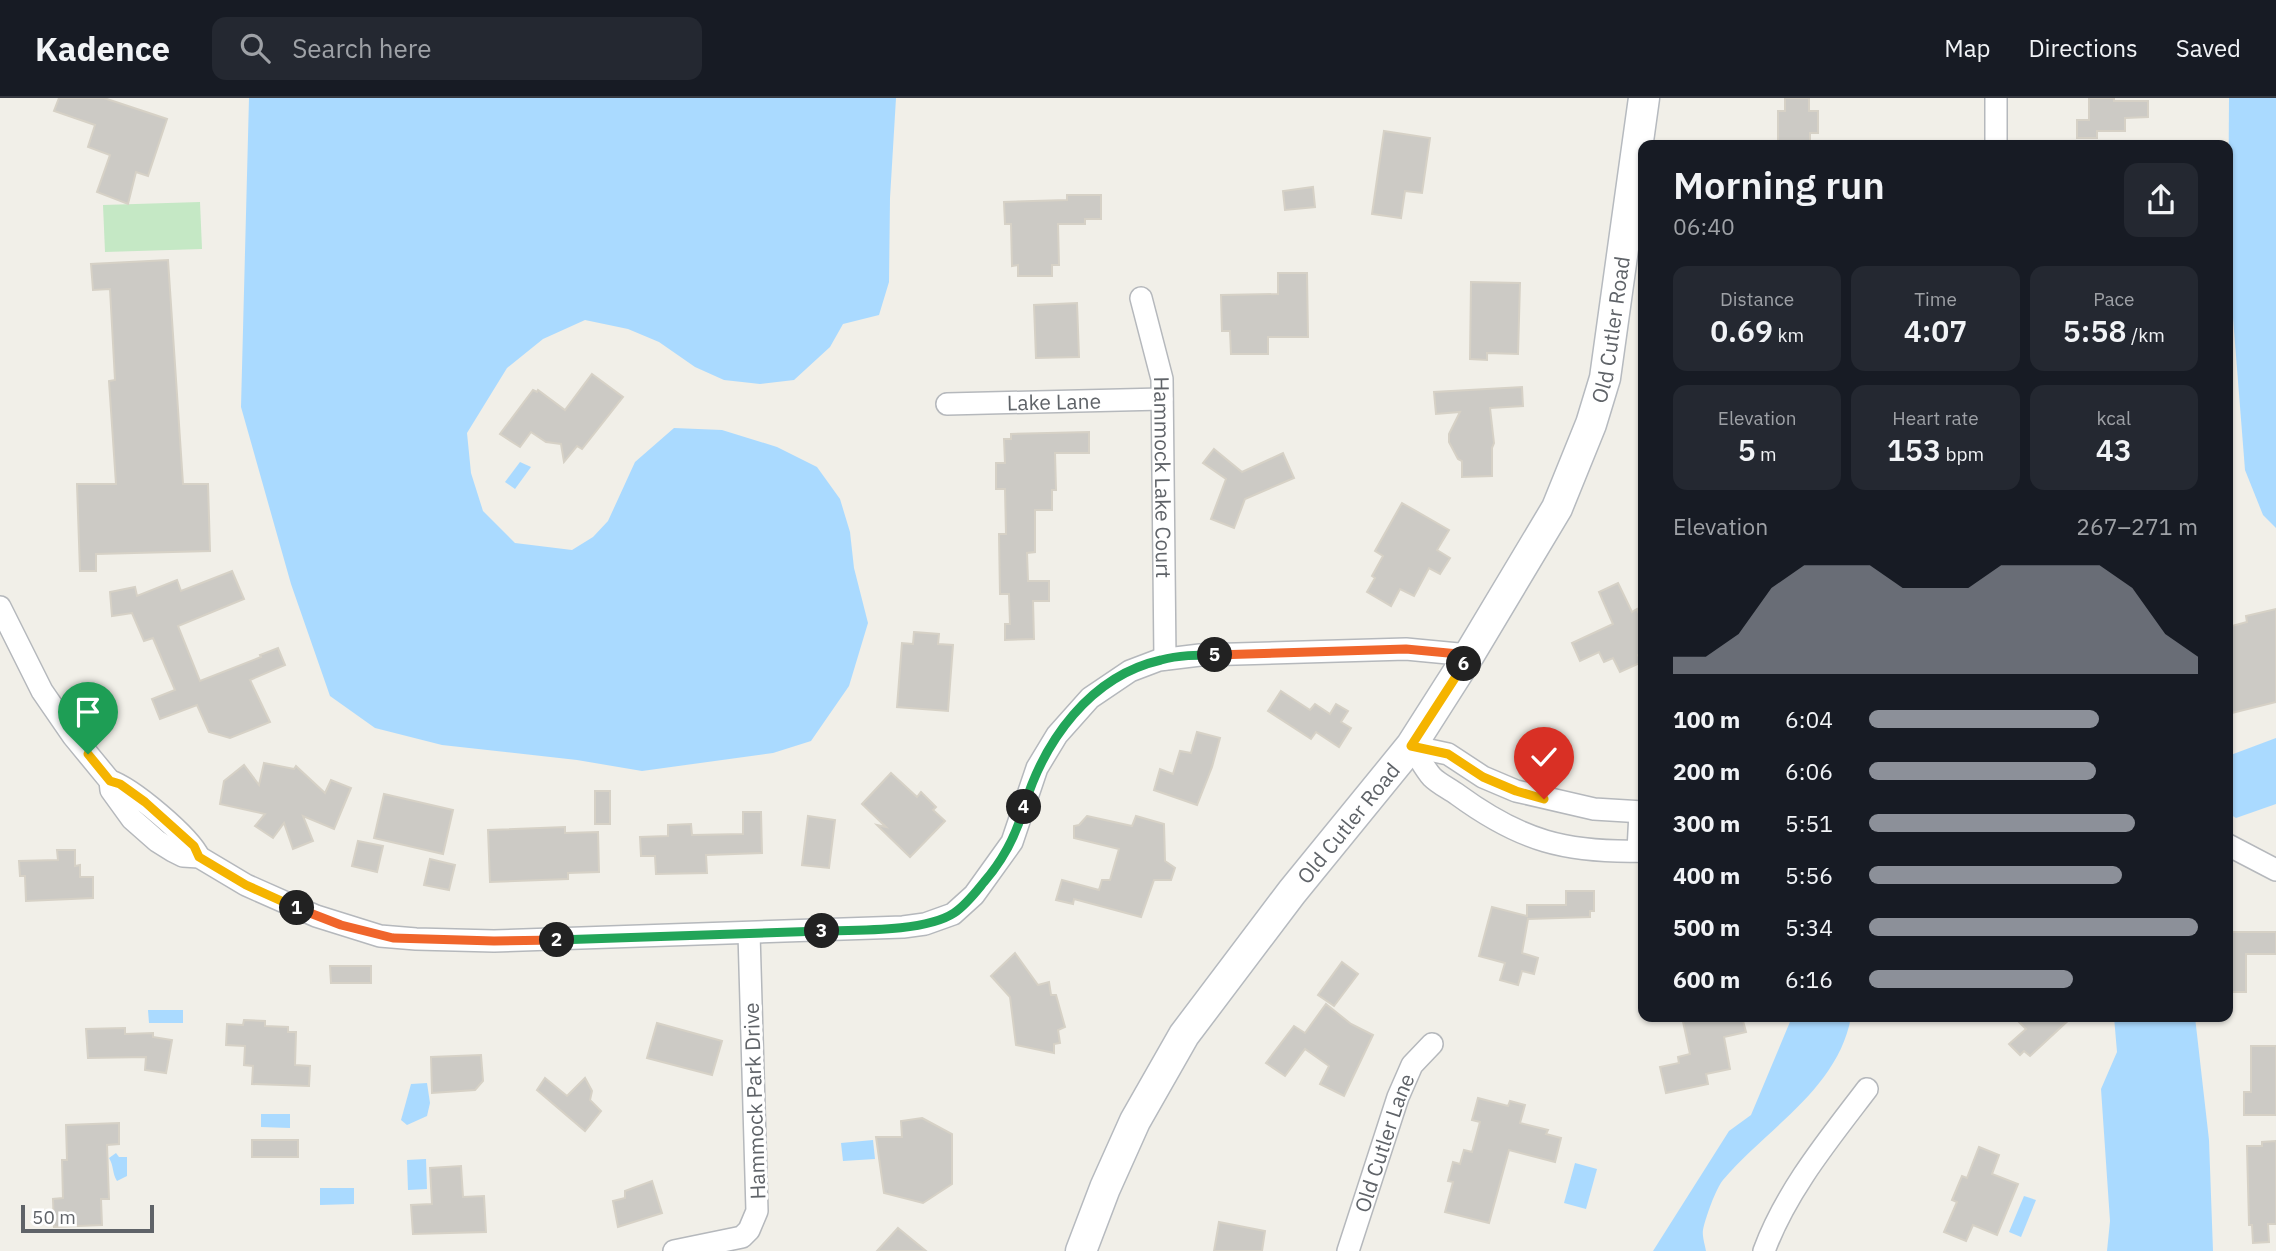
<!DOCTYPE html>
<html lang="en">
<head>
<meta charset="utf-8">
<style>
	body { margin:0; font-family:"IBM Plex Sans",sans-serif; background:#242831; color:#f1f3f6; height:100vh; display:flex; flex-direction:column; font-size:26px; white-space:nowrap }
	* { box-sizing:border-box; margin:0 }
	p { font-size:23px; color:#9ea1a6 }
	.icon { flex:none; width:38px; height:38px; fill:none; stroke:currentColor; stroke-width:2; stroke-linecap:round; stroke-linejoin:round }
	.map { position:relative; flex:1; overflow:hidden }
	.panel { position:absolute; left:1638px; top:42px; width:595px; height:882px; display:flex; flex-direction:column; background:#171b24; border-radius:14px; box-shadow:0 2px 5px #0004 }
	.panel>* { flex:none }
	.scale { position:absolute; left:21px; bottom:18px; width:133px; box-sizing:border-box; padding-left:7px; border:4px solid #5f6368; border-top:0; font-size:19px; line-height:24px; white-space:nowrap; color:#5f6368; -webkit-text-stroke:5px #fff; paint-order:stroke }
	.pin { position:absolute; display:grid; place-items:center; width:60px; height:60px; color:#fff; margin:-72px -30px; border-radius:50% 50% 50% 0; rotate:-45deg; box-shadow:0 0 7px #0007 }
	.pin .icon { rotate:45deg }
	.km { position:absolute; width:35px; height:35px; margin:-18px; border-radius:50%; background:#222; color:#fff; font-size:19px; line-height:35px; text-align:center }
	.round { display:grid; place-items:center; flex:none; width:74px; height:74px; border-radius:14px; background:#242831 }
	.summary { display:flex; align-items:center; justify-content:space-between; height:119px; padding:0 35px }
	h1 { font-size:38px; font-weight:600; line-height:52px }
	.figures { display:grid; grid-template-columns:repeat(3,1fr); gap:10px; height:119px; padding:7px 35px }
	.figures div { display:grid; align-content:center; border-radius:14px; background:#242831; text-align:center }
	.figures b { font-size:30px; font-weight:600 }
	.figures small { font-size:19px; font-weight:400 }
	.figures p { font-size:19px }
	.chart { height:196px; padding:14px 35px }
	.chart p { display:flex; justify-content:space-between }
	.chart svg { width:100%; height:126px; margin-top:7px; fill:#8c9099; opacity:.7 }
	ul { padding:0 35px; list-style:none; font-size:23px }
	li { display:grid; grid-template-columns:112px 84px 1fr; align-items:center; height:52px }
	li i { height:18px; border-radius:9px; background:#8c9099 }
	header { display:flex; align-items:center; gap:42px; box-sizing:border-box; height:98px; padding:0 35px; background:#171b24; border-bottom:2px solid #363941 }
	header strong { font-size:33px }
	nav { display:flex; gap:38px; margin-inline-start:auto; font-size:24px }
	.search { width:490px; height:63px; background:#242831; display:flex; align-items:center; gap:18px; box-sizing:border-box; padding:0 24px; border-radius:14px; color:#9ea1a6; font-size:26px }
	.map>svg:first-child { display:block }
	.green { fill:#c5e8c5 }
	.water { fill:#aadaff }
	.building { fill:#cccac5; stroke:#d6d1c6; stroke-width:2 }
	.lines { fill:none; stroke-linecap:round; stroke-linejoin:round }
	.minor-casing { stroke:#b5b8bc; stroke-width:24 }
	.secondary-casing { stroke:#b6babf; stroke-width:33 }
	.minor { stroke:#fff; stroke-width:21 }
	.secondary { stroke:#fff; stroke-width:30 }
	.split-1-casing { stroke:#fff; stroke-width:14 }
	.split-2-casing { stroke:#fff; stroke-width:14 }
	.split-3-casing { stroke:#fff; stroke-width:14 }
	.split-4-casing { stroke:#fff; stroke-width:14 }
	.split-5-casing { stroke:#fff; stroke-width:14 }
	.split-6-casing { stroke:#fff; stroke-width:14 }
	.split-7-casing { stroke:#fff; stroke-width:14 }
	.split-1 { stroke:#f5b400; stroke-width:9 }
	.split-2 { stroke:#f0652b; stroke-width:9 }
	.split-3 { stroke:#22a559; stroke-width:9 }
	.split-4 { stroke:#22a559; stroke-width:9 }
	.split-5 { stroke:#22a559; stroke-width:9 }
	.split-6 { stroke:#f0652b; stroke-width:9 }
	.split-7 { stroke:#f5b400; stroke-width:9 }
	.labels { text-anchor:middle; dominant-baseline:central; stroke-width:6; stroke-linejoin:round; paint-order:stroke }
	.street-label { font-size:21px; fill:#5f6368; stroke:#fff }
</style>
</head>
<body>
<header>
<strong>Kadence</strong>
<div class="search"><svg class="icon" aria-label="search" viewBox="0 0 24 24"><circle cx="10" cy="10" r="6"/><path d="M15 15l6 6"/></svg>Search here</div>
<nav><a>Map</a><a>Directions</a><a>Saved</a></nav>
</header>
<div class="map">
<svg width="2276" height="1153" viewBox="0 0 2276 1153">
	<rect width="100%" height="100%" fill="#f1efe8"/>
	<!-- green -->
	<polygon class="green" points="200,104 202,151 105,154 103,107"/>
	<!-- water -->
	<g class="water">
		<polygon points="249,0 896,0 890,100 889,184 879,217 843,226 830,249 794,282 760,286 724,282 695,269 659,244 628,231 585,222 543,241 507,270 467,335 471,375 483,413 515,445 572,452 593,439 608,423 635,364 674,330 722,332 777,349 817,369 840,401 850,434 854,470 868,525 849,588 811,643 773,655 642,673 577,662 442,647 375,630 330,598 291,486 241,309"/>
		<polygon points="2229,0 2276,0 2276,430 2263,417 2245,372 2228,156"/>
		<polygon points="520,364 531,369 515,391 505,384"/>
		<polygon points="2276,640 2276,706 2236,720 2228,715 2228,658"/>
		<polygon points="148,912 183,912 183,925 149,925"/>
		<path d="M1792,919H1851C1838,991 1767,1030 1723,1082C1716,1090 1705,1121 1703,1132C1702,1138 1705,1147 1706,1153H1653L1729,1033L1751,1017Z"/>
		<polygon points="2114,919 2195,919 2209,1042 2213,1153 2107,1153 2110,1123 2101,991 2117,954"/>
		<polygon points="427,985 430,1005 427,1018 407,1027 401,1022 411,986"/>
		<polygon points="261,1016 290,1016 290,1030 261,1029"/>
		<polygon points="873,1042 875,1061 843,1063 841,1045"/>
		<path d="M116,1055L119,1059H127V1078L117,1083C112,1075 114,1068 109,1060Z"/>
		<polygon points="426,1061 427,1091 408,1092 407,1062"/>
		<polygon points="1575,1065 1597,1071 1586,1111 1564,1105"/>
		<polygon points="320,1090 354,1090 354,1106 320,1107"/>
		<polygon points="2024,1098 2036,1102 2021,1139 2009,1134"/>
	</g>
	<!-- building -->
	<g class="building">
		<polygon points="59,0 104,0 167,21 148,78 136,74 128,106 97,94 110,57 88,49 95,27 54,13"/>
		<polygon points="1785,0 1809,0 1809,13 1818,13 1818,35 1810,35 1810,47 1778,47 1778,13 1785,13"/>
		<polygon points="2089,0 2114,0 2114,3 2148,3 2148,19 2125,20 2125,33 2097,33 2097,40 2077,40 2077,22 2089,22"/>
		<polygon points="1384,33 1430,40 1422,95 1405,93 1401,120 1372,116"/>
		<polygon points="1313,89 1315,109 1285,112 1283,93"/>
		<polygon points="1067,97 1101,97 1101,121 1085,121 1085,126 1058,126 1059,167 1052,167 1052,178 1018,178 1018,167 1012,168 1011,126 1005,126 1004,104 1067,102"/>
		<polygon points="168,162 183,386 208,386 210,453 96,456 96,473 80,473 77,386 116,386 109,283 115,282 110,191 93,192 91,166"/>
		<polygon points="1278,175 1307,175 1308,239 1268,239 1268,256 1231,256 1230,233 1222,233 1221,197 1278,196"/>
		<polygon points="1471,184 1520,185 1518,256 1487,255 1487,262 1470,261"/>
		<polygon points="1077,205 1079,259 1036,260 1034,207"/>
		<polygon points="592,276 623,299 582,351 577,348 564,364 561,346 546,344 531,334 520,349 500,336 533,292 537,294 538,292 565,312"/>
		<polygon points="1522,289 1523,308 1490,310 1494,345 1492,350 1492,378 1462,379 1462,363 1458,361 1449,344 1449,336 1460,314 1436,316 1434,294"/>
		<polygon points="1089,334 1089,355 1055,355 1056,392 1052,392 1052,412 1035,412 1035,454 1027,455 1028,483 1049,483 1049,503 1033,503 1034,541 1005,542 1005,526 1010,526 1009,496 1000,496 999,436 1006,436 1005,391 996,391 996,365 1005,365 1004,341 1011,341 1011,336"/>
		<polygon points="1214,351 1242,374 1283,355 1294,380 1245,401 1234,430 1211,421 1226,381 1203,365"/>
		<polygon points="1402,405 1449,432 1437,452 1450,460 1440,476 1429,470 1414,498 1400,491 1391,508 1367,494 1375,480 1372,478 1383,458 1375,453"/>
		<polygon points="232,473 244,501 178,528 200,583 261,559 260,557 278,550 285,567 250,582 270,624 230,640 209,634 197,607 160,621 152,601 175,592 153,540 144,543 132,515 112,518 110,494 135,489 137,498 177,482 181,493"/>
		<polygon points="1618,485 1632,514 1637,511 1643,525 1643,554 1638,557 1642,564 1620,574 1613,560 1604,564 1599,554 1580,563 1572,545 1613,526 1599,494"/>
		<polygon points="2276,511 2276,604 2228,616 2228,529 2247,524 2246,518"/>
		<polygon points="914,534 939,536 938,546 953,547 948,613 897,609 902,545 913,546"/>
		<polygon points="1281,593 1310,612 1315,606 1330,616 1336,606 1348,613 1341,624 1351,630 1339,649 1316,634 1311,641 1268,613"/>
		<polygon points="1197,634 1220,640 1212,669 1197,707 1154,692 1160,671 1173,676 1180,653 1191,655"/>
		<polygon points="264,665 294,671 296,668 325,695 331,682 351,690 334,731 303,718 313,743 293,751 284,725 273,740 255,728 265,716 220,706 224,683 244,667 259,687"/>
		<polygon points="891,675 917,699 921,694 936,709 933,712 945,723 910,759 877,727 886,729 862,706"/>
		<rect x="595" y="693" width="15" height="33"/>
		<polygon points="384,696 453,712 443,756 374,740"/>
		<polygon points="743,714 761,714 762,755 706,757 707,775 656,776 655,758 641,758 640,739 668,738 668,727 691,726 692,737 743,736"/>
		<polygon points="808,718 835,722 829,770 802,767"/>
		<polygon points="1087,718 1132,728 1136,718 1164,726 1165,763 1175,770 1171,782 1154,782 1141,819 1074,801 1073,806 1056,802 1062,782 1099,792 1102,782 1110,782 1119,751 1074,740 1074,728 1079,727"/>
		<polygon points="565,729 565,735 598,734 599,774 568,775 568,781 490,784 488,732"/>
		<polygon points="358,743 383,748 377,774 352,768"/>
		<polygon points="57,752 75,752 75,768 80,767 80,779 93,779 93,800 26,803 25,778 20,778 19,763 58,762"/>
		<polygon points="430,761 455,767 449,792 424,787"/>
		<polygon points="1566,793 1594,793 1594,813 1590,813 1590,819 1528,821 1522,855 1538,860 1534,876 1522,873 1518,887 1500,882 1505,865 1479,858 1492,809 1527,818 1527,807 1566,807"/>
		<polygon points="2228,834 2276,834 2276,856 2246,856 2246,894 2228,894"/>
		<polygon points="1015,855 1038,887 1049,884 1051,897 1056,897 1065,929 1058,932 1060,945 1054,946 1054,955 1016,947 1010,899 991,878"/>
		<polygon points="1342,864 1358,876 1334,908 1318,897"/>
		<polygon points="330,868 371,868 371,885 331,885"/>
		<polygon points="1326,906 1351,926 1373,937 1344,998 1320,986 1329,968 1305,951 1285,978 1266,965 1294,928 1305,935"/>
		<polygon points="1682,919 1742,919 1746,934 1724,939 1730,971 1706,976 1708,986 1666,995 1660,969 1679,965 1678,959 1690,956"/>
		<polygon points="2014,919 2072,919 2030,958 2024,953 2020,957 2009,946 2026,931"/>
		<polygon points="244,922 265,923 265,928 288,929 288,934 296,934 295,967 310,968 309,988 252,986 253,968 244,967 245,948 226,947 227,926 243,927"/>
		<polygon points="657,925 722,943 712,977 647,960"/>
		<polygon points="125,930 125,936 153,935 153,939 172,942 166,975 145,972 146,959 88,960 86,931"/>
		<polygon points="2251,948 2276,948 2276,1017 2244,1017 2244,994 2251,994"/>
		<polygon points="481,957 483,983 475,992 432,995 431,959"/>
		<polygon points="545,980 567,998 585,980 592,993 590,1002 601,1013 585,1033 537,992"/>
		<polygon points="1478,1000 1508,1008 1510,1003 1525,1007 1520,1025 1548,1032 1546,1036 1561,1040 1555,1064 1509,1052 1489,1125 1445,1114 1453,1084 1448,1083 1453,1064 1460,1066 1464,1052 1472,1054 1480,1024 1472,1022"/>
		<polygon points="922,1020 952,1036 952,1086 923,1105 884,1095 876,1039 902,1039 901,1023"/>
		<polygon points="119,1025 119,1046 107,1047 109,1101 101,1101 102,1127 54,1129 53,1101 63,1100 62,1062 67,1062 66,1027"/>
		<rect x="252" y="1042" width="46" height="17"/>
		<polygon points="2276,1043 2276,1126 2268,1126 2269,1144 2253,1145 2252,1127 2249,1127 2247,1048 2262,1048 2262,1044"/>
		<polygon points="1979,1049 1999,1057 1992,1076 2018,1086 1997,1137 1973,1127 1966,1143 1944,1134 1957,1104 1952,1102 1962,1078 1967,1080"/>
		<polygon points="461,1068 463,1099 484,1098 486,1134 413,1136 411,1107 432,1106 430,1070"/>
		<polygon points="652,1083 662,1115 618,1129 613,1103 625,1100 625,1093"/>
		<polygon points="1219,1124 1265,1133 1262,1153 1214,1153"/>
		<polygon points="898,1130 926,1153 877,1153"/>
	</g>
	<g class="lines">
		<!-- minor casing -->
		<g class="minor-casing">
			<g id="minor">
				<polyline points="1996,0 1996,47"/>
				<path id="s1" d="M1141,200L1162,281L1165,561"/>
				<path id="s2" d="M947,306L1162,301"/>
				<polyline points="0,509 42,593 73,638 110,683 111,692 132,721 157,743 173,753 183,758 199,759 246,787 316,818 380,838 416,841 494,843 903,829 925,826 953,816 974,797 1012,744 1037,670 1057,637 1090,600 1130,573 1159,562 1200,557 1406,551 1469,557"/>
				<path d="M1411,648C1418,657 1424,670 1432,679C1439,686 1450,691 1458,697C1521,743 1566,755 1643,753"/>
				<polyline points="1411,648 1448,656 1483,679 1516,693 1594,711 1643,714"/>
				<path d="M110,683C132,690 189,738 199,759"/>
				<polyline points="2228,747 2276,772"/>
				<polyline points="1638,753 1640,714"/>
				<polyline points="674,1153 742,1139 749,1132 757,1113 749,835"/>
				<path id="s3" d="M1348,1153L1398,999L1412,967L1432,946"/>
				<path d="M1764,1153C1786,1093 1829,1041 1867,991"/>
			</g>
		</g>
		<!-- secondary casing -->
		<g class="secondary-casing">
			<g id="secondary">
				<path id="s4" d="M1081,1153L1105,1090L1135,1023L1184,937L1292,794L1411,648L1469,557L1557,410L1591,326L1605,280L1644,0"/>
			</g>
		</g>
		<!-- minor -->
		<use href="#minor" class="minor"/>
		<!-- secondary -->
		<use href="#secondary" class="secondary"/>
	</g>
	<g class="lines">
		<!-- split-1 casing -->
		<g class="split-1-casing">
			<polyline id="split-1" points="88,656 110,683 120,686 145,704 194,748 199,759 246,787 297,810"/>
		</g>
		<!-- split-2 casing -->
		<g class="split-2-casing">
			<polyline id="split-2" points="297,810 341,827 393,840 494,843 557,842"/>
		</g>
		<!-- split-3 casing -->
		<g class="split-3-casing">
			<polyline id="split-3" points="557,842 822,833"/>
		</g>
		<!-- split-4 casing -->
		<g class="split-4-casing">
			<path id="split-4" d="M822,833C857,832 925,834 954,815C966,807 975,795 984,784C1004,761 1016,738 1024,709"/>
		</g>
		<!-- split-5 casing -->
		<g class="split-5-casing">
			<path id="split-5" d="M1024,709C1044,643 1090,578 1161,562C1179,557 1197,557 1215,557"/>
		</g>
		<!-- split-6 casing -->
		<g class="split-6-casing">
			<polyline id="split-6" points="1215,557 1406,551 1469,557 1464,566"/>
		</g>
		<!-- split-7 casing -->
		<g class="split-7-casing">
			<polyline id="split-7" points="1464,566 1411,648 1448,656 1483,679 1516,693 1544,701"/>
		</g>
		<!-- split-1 -->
		<use href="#split-1" class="split-1"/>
		<!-- split-2 -->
		<use href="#split-2" class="split-2"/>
		<!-- split-3 -->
		<use href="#split-3" class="split-3"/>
		<!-- split-4 -->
		<use href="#split-4" class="split-4"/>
		<!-- split-5 -->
		<use href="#split-5" class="split-5"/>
		<!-- split-6 -->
		<use href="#split-6" class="split-6"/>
		<!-- split-7 -->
		<use href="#split-7" class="split-7"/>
	</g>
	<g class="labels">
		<!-- street labels -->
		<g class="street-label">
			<text stroke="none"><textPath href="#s4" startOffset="1074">Old Cutler Road</textPath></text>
			<text stroke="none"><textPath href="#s2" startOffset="107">Lake Lane</textPath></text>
			<text stroke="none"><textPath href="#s1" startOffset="182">Hammock Lake Court</textPath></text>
			<text stroke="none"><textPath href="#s4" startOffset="508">Old Cutler Road</textPath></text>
			<text transform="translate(754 1003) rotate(-92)">Hammock Park Drive</text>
			<text stroke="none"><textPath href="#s3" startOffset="114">Old Cutler Lane</textPath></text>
		</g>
	</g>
</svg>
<div class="scale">50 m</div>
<div class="pin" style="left:88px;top:656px;background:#1e9e55"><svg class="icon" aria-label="arrive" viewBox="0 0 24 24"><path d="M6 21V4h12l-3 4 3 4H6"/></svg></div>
<div class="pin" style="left:1544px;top:701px;background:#d93025"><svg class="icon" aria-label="check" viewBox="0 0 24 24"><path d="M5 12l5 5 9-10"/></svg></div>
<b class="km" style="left:297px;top:810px">1</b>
<b class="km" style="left:557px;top:842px">2</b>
<b class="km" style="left:822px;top:833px">3</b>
<b class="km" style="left:1024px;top:709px">4</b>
<b class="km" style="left:1215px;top:557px">5</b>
<b class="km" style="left:1464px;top:566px">6</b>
<section class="panel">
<div class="summary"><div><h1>Morning run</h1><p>06:40</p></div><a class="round"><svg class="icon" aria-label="share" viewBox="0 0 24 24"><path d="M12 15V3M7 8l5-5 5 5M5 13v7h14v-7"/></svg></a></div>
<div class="figures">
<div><p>Distance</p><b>0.69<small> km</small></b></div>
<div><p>Time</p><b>4:07</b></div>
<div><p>Pace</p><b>5:58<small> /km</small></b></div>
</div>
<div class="figures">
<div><p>Elevation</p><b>5<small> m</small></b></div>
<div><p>Heart rate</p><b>153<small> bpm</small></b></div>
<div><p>kcal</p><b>43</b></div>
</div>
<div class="chart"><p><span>Elevation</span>267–271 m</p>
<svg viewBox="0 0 160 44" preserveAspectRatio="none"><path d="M0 44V38L10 38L20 30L30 14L40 6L50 6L60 6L70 14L80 14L90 14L100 6L110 6L120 6L130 6L140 14L150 30L160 38V44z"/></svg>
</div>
<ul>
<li><b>100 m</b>6:04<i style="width:70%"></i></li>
<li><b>200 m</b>6:06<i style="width:69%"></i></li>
<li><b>300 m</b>5:51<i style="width:81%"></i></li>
<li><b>400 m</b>5:56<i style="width:77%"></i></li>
<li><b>500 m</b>5:34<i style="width:100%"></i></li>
<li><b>600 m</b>6:16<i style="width:62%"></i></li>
</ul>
</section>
</div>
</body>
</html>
